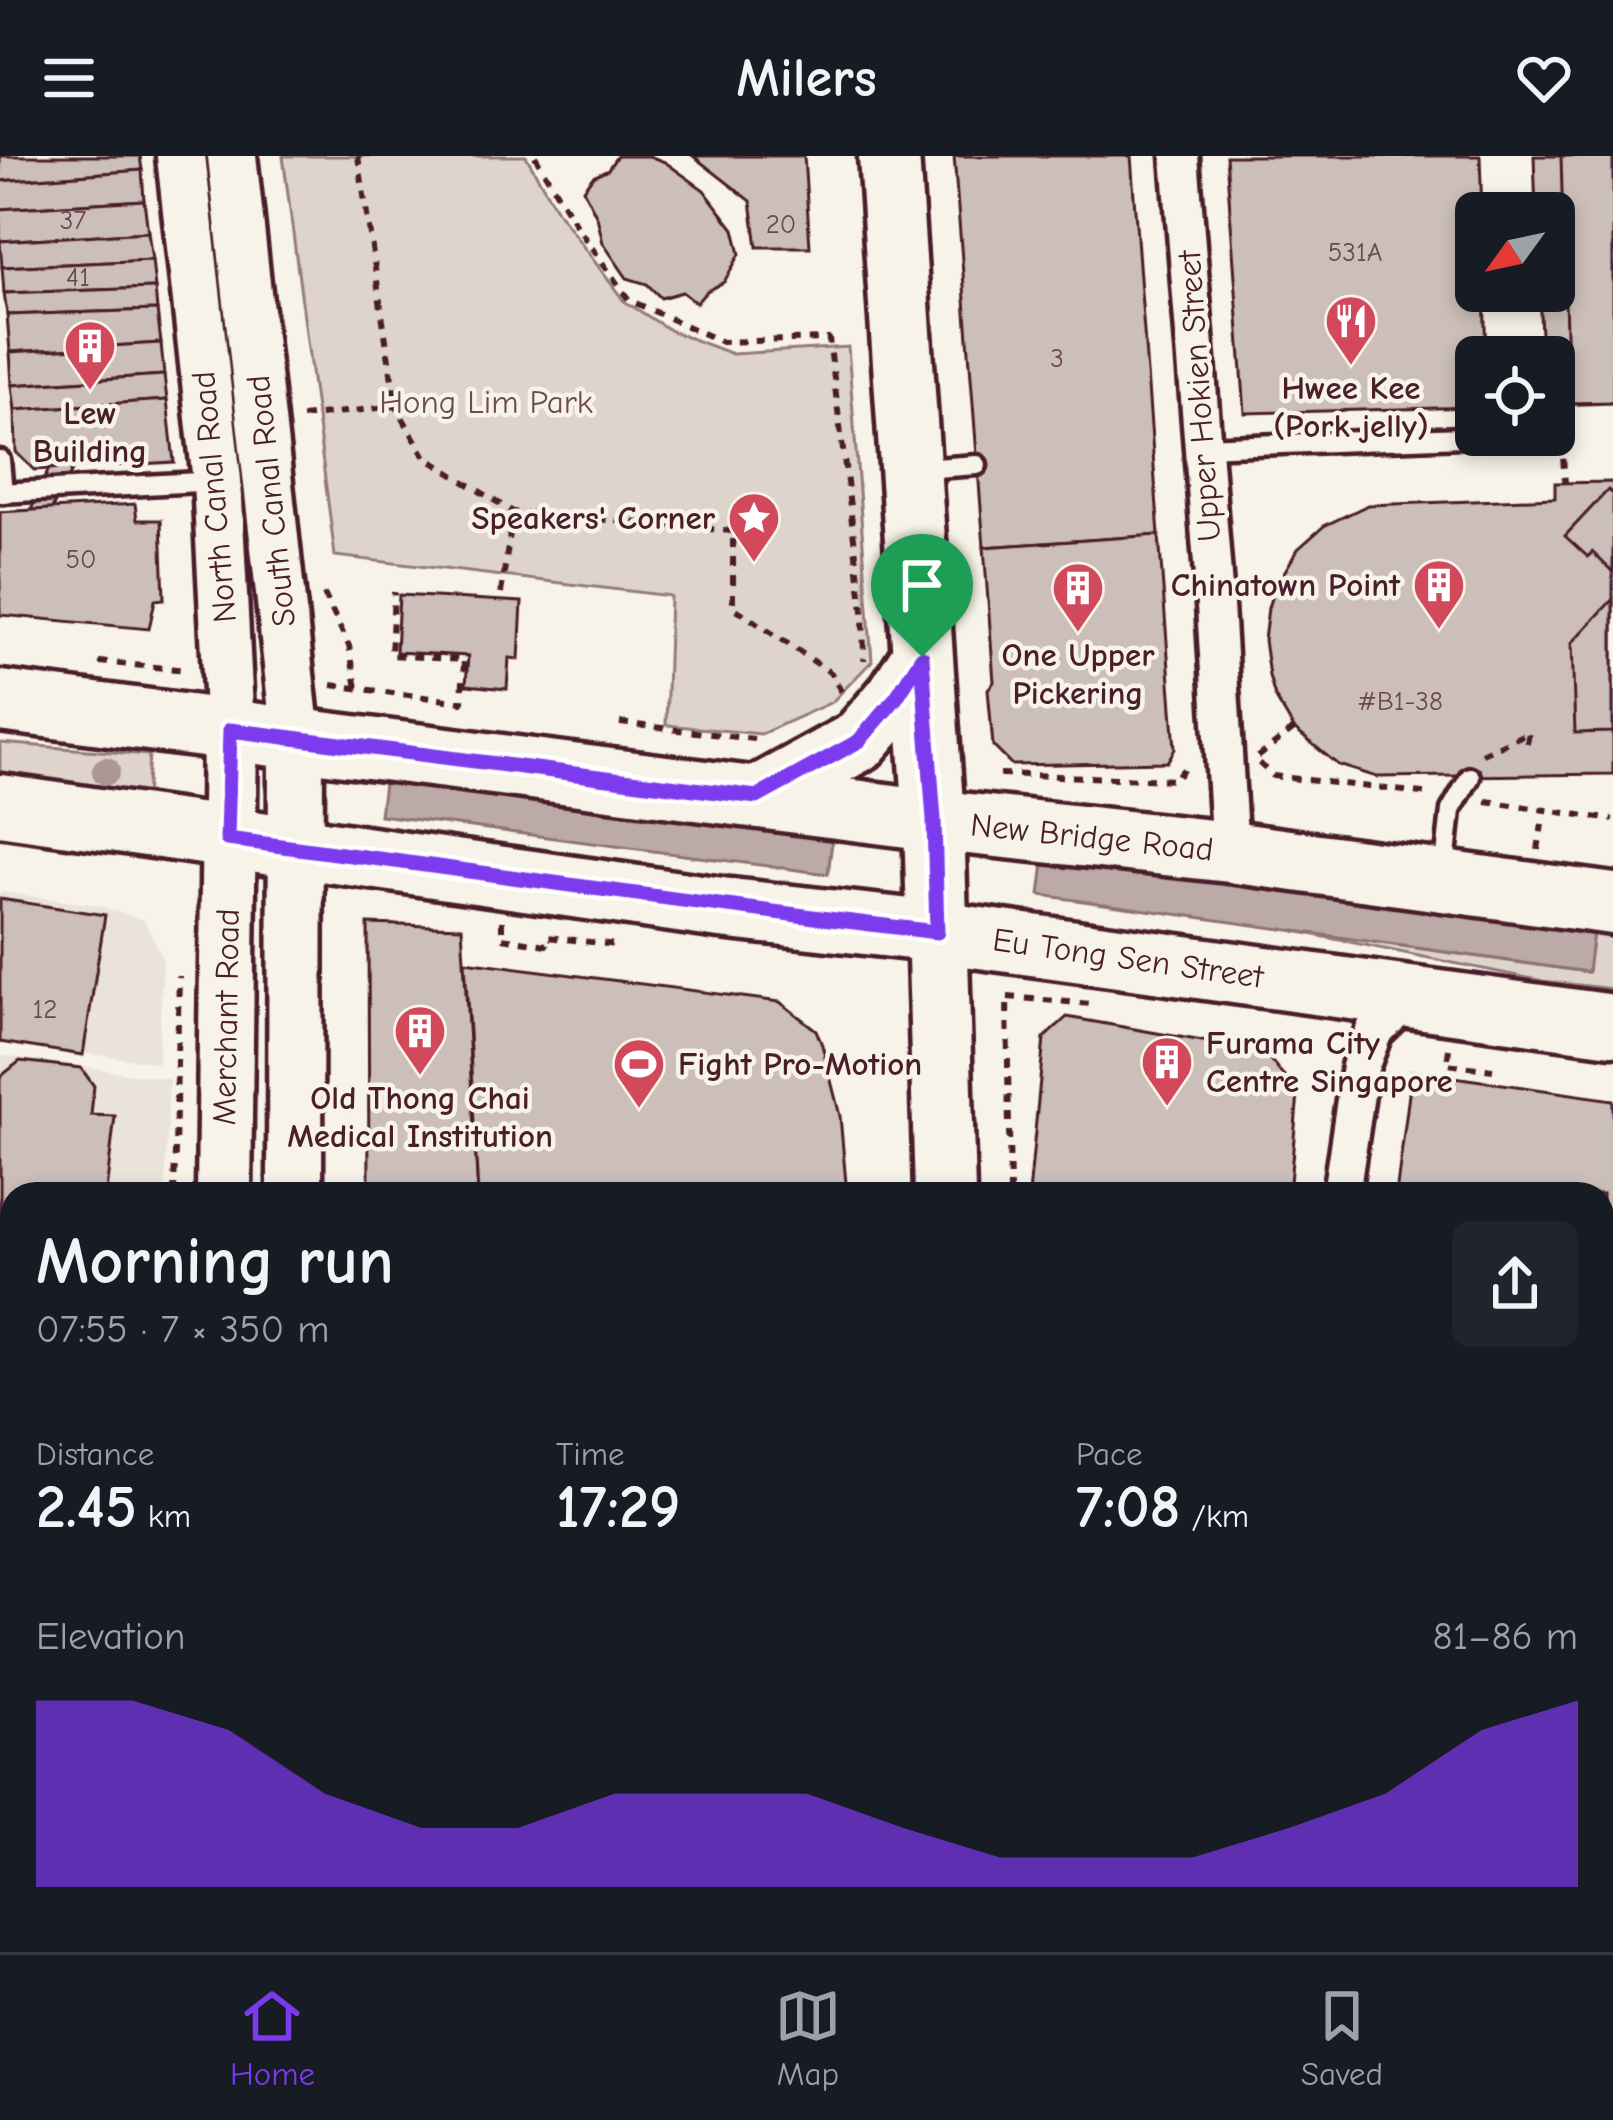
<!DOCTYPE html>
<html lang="en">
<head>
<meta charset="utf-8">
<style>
	body { margin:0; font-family:"Comic Neue",sans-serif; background:#20242c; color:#f1f3f6; height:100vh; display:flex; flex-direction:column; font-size:45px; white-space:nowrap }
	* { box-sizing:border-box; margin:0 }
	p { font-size:39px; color:#9ea1a6 }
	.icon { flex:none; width:66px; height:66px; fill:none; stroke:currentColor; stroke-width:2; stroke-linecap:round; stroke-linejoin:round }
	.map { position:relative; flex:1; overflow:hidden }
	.drawer { position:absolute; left:0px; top:1026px; width:1614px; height:771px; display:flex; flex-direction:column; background:#171b24; border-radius:36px 36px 0 0; box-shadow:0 6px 18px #0003 }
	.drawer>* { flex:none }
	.needle { width:78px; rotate:237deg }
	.fabs { position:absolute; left:1455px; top:36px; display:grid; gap:24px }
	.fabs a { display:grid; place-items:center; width:120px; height:120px; border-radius:18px; background:#171b24; box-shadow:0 6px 18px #0003; font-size:60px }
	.pin { position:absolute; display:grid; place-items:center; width:102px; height:102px; color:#fff; margin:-123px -51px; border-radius:50% 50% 50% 0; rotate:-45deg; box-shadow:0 0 12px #0007 }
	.pin .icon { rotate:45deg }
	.round { display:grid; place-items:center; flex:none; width:126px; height:126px; border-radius:18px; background:#20242c }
	.summary { display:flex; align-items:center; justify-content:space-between; height:204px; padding:0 36px }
	h1 { font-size:66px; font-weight:600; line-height:90px }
	.metrics { display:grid; grid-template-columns:repeat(3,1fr); gap:18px; height:204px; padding:12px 36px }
	.metrics div { display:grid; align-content:center }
	.metrics b { font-size:60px; font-weight:600 }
	.metrics small { font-size:33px; font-weight:400 }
	.metrics p { font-size:33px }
	.chart { height:336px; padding:24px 36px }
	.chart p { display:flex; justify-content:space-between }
	.chart svg { width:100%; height:216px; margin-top:12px; fill:#7c3aed; opacity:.7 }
	header { display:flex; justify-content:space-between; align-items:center; height:156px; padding:0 36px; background:#171b24; font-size:54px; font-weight:600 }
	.tabs { display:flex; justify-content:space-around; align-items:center; height:168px; border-top:3px solid #363941; background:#171b24; font-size:33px; color:#9ea1a6 }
	.tabs a { display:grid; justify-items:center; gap:6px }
	.tabs .on { color:#7c3aed }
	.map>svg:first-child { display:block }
	.built { fill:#eae3da }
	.green { fill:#ded4cc; stroke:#947a7c; stroke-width:3 }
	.water { fill:#bcaaa7; stroke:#8e7275; stroke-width:3 }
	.building { fill:#ccbfb9; stroke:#4a1f2b; stroke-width:3 }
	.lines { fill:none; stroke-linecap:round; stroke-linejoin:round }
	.service-casing { stroke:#4a1f2b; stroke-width:27 }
	.minor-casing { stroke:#4a1f2b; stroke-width:45 }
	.tertiary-casing { stroke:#4a1f2b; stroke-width:57 }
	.secondary-casing { stroke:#4a1f2b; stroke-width:63 }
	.primary-casing { stroke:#4a1f2b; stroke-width:69 }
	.motorway-casing { stroke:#4a1f2b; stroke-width:75 }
	.path { stroke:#4a1f2b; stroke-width:6; stroke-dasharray:9 9; stroke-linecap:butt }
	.service { stroke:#f7f3e8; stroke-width:18 }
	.minor { stroke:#f7f3e8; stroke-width:36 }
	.tertiary { stroke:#f7f3e8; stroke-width:48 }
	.secondary { stroke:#f7f3e8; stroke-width:54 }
	.primary { stroke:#f7f3e8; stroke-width:60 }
	.motorway { stroke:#f7f3e8; stroke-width:66 }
	.tree { fill:#ac9796 }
	.route-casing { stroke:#fff; stroke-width:24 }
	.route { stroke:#7c3aed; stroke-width:15 }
	.labels { text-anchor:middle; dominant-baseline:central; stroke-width:9; stroke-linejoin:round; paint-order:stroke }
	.number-label { font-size:27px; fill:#6a474e }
	.poi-label { font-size:33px; font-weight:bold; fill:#4a1f2b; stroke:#f7f3e8 }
	.street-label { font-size:33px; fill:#4a1f2b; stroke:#f7f3e8 }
	.park-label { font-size:33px; fill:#6f4c53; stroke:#f7f3e8 }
</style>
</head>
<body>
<header><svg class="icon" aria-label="menu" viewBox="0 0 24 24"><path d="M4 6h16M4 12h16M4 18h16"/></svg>Milers<svg class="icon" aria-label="heart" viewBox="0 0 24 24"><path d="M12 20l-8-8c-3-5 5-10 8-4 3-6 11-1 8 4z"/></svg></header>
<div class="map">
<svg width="1613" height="1796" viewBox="0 0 1613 1796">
	<rect width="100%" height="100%" fill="#f7f3e8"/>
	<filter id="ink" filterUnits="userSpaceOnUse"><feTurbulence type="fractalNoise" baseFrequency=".00833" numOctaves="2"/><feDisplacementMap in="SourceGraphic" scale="24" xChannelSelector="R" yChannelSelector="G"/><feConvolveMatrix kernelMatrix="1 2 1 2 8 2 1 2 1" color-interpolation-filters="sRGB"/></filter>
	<g filter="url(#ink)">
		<!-- built -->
		<g class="built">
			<polygon points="0,736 96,749 144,764 163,803 158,907 0,886"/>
			<polygon points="0,899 169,923 165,1038 12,1038 12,1446 0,1450"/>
		</g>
		<!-- green -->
		<g class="green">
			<polygon points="283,0 526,0 559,58 624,145 671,175 732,198 848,191 872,505 832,546 761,578 666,569 670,440 335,400"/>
			<polygon points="0,587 149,599 146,643 0,628"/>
			<polygon points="1295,775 1587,816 1593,776 1613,782 1613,833 1543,825"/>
			<polygon points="12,1456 12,1584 0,1582 0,1463"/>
		</g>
		<!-- water -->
		<g class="water">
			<polygon points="385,619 833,678 828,718 380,659"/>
			<polygon points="1045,699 1593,776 1588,816 1040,739"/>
		</g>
		<!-- building -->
		<g class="building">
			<polygon points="0,0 140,0 142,14 0,25"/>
			<polygon points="617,0 649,0 665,6 704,34 734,73 740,98 724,126 707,135 696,147 682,136 661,142 647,128 627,122 603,87 597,61 583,33 593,20 608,13"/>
			<polygon points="693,0 804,0 810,91 757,91 751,45"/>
			<polygon points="954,0 1131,0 1159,379 984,391"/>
			<polygon points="1226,0 1480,0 1482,57 1476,57 1476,135 1484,135 1486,201 1476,201 1476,251 1245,257"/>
			<polygon points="1534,0 1613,0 1613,247 1554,249 1554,201 1542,201 1539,135 1554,135 1554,57 1536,57"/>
			<polygon points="1561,0 1613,0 1613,246 1568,247"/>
			<polygon points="142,14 144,44 0,53 0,25"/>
			<polygon points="144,44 148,76 0,85 0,53"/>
			<polygon points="148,76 152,104 2,111 0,85"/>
			<polygon points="152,104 155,132 4,137 2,111"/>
			<polygon points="155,132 157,154 7,159 4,137"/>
			<polygon points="157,154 161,187 10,196 7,159"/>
			<polygon points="161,187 164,219 12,229 10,196"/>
			<polygon points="164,219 167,244 15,254 12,229"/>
			<polygon points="167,244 174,306 34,314 16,296 15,254"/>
			<polygon points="74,311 52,353 31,354 49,313"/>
			<polygon points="1613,326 1613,618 1377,621 1338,609 1294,573 1275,541 1269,520 1264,484 1268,452 1273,435 1298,393 1324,370 1368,349 1555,342 1555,327"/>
			<polygon points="1608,334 1613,338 1613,416 1592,396 1588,401 1565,380"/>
			<polygon points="135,348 137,364 161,364 164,443 155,444 149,473 0,459 0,356"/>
			<polygon points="1159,379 1175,593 1167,606 1012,609 993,590 988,533 994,526 984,391"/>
			<polygon points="399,439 522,446 519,503 509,502 507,533 466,529 468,500 396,496"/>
			<polygon points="1613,443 1613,576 1575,577 1572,487"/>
			<polygon points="0,743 105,759 83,899 0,886"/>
			<polygon points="368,768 462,771 478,1038 369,1038"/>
			<polygon points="465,805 780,846 816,874 822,889 840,960 847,1038 478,1038"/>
			<polygon points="1067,861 1264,896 1298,938 1289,1038 1029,1038 1044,882"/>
			<polygon points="20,905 81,912 94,930 91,959 115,960 106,1036 69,1032 68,1038 12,1038 12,1373 0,1382 0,921"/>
			<polygon points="1412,915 1613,944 1613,1300 1602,1298 1602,1038 1396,1038"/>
			<polygon points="1602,1343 1613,1344 1613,1413 1602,1412"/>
			<polygon points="1602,1343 1613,1344 1613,1654 1602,1653"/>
			<polygon points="1602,1472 1613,1473 1613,1654 1602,1653"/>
			<polygon points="12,1656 12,1785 52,1785 50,1796 0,1796 0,1665"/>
			<polygon points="1602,1733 1613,1743 1613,1796 1320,1796 1330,1785 1400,1785 1407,1790 1488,1785 1602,1785"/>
			<polygon points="724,1785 880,1785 881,1796 725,1796"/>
			<polygon points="1074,1785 1220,1785 1198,1796 1075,1796"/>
		</g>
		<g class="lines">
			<!-- service casing -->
			<g class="service-casing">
				<g id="service">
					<polyline points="1203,291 1514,279"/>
					<polyline points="0,304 3,337"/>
					<polyline points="921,313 977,309"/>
					<polyline points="0,337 217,325"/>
					<polyline points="1444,719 1451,654 1470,621"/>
					<polyline points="0,1425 12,1417"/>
					<polyline points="0,1621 12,1623"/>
				</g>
			</g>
			<!-- minor casing -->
			<g class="minor-casing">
				<g id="minor">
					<polyline points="1180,0 1214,433 1230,696"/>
					<polyline points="1341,1038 1360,911 1374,875 1411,840"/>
					<polyline points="285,1785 346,1796"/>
				</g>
			</g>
			<!-- tertiary casing -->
			<g class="tertiary-casing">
				<g id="tertiary">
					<polyline points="181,0 217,325 230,574"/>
					<polyline points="232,0 296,582"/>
					<polyline points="112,1796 114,1785"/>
					<polyline points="246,1796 247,1785"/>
				</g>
			</g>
			<!-- secondary casing -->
			<g class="secondary-casing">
				<g id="secondary">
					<polyline points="224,1038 230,574"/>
					<polyline points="295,1038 296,582"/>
				</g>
			</g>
			<!-- primary casing -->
			<g class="primary-casing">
				<g id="primary">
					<polyline points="889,0 934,664 945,1038"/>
					<polyline points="0,545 932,664 1230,696 1613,748"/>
					<polyline points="757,641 859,585 896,542 922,501"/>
					<polyline points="0,649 721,752 937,776 1613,869"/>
					<polyline points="1007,1785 1010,1796"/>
				</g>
			</g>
			<!-- motorway casing -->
			<g class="motorway-casing">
				<g id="motorway">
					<polyline points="150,1796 151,1785"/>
					<polyline points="197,1796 198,1785"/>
				</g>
			</g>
			<!-- path -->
			<g class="path">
				<polyline points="358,0 396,250"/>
				<polyline points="535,0 577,71 629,144 722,186 829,183 863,454 864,504"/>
				<polyline points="1486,196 1541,193"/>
				<polyline points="1559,249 1565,327"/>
				<polyline points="302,261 396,250 425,301 513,356 733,375 733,451 831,517 842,537"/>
				<polyline points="501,437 513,357"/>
				<polyline points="324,438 349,490 357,532"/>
				<polyline points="99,506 188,514"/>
				<polyline points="332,529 462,546 464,504 391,499 394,436"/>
				<polyline points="620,567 762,584"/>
				<polyline points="1482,598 1529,576 1527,587"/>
				<polyline points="1258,601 1294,573"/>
				<polyline points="1259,607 1273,620 1431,638"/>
				<polyline points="1000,618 1175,624 1187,609"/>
				<polyline points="1486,645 1613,664"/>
				<polyline points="1538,694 1542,668"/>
				<polyline points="502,765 502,782 546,789 547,781 617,789"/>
				<polyline points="1449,893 1447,908 1493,914"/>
				<polyline points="174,1038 179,820"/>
				<polyline points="1010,1038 1007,841 1091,848"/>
				<polyline points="1602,1700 1613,1702"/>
				<polyline points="376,1790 414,1796"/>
				<polyline points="927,1796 928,1785"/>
				<polyline points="1273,1796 1281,1785"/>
			</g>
			<!-- service -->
			<use href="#service" class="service"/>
			<!-- minor -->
			<use href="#minor" class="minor"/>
			<!-- tertiary -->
			<use href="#tertiary" class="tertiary"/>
			<!-- secondary -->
			<use href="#secondary" class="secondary"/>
			<!-- primary -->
			<use href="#primary" class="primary"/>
			<!-- motorway -->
			<use href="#motorway" class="motorway"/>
		</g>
		<!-- trees -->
		<circle class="tree" cx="106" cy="615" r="14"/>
	</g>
	<g class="lines" filter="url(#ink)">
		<!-- route casing -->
		<g class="route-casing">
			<path id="route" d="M922,501L934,664L937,776C700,749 464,713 227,683L230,574L757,641L859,585L896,542Z"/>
		</g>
		<!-- route -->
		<use href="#route" class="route"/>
	</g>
	<!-- icons -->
	<defs>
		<g id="restaurant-pin" transform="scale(2.7)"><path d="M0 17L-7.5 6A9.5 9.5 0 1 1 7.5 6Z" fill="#d1495b" stroke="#f7f3e8"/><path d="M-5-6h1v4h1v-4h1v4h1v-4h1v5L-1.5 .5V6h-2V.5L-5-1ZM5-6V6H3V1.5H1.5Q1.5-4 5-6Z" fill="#fff"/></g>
		<g id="building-pin" transform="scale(2.7)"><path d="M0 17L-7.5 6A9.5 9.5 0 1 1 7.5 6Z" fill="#d1495b" stroke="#f7f3e8"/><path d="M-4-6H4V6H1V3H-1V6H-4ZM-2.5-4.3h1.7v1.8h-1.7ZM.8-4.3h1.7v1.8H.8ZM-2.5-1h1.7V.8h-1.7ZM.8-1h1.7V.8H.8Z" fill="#fff"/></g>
		<g id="sight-pin" transform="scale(2.7)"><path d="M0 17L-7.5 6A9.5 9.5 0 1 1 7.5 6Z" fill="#d1495b" stroke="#f7f3e8"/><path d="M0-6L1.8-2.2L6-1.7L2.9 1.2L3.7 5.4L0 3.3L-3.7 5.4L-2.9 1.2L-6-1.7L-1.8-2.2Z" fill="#fff"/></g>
		<g id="stadium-pin" transform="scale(2.7)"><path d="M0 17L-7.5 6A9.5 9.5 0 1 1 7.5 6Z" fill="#d1495b" stroke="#f7f3e8"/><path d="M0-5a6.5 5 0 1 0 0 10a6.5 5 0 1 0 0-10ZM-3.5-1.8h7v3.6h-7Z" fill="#fff"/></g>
	</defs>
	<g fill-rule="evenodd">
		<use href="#restaurant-pin" x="1351" y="165"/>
		<use href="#building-pin" x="90" y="190"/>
		<use href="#sight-pin" x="754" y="362"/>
		<use href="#building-pin" x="1439" y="429"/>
		<use href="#building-pin" x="1078" y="432"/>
		<use href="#building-pin" x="420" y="875"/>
		<use href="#building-pin" x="1167" y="906"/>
		<use href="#stadium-pin" x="639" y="908"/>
	</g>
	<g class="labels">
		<!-- number labels -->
		<g class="number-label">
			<text x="73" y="64">37</text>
			<text x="781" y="68">20</text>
			<text x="1355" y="96">531A</text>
			<text x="78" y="121">41</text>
			<text x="1057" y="202">3</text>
			<text x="81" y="403">50</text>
			<text x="1400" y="545">#B1-38</text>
			<text x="45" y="853">12</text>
		</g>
		<!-- poi labels -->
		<g class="poi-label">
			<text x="1351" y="232">Hwee Kee<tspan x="1351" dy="38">(Pork jelly)</tspan></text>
			<text x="90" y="257">Lew<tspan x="90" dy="38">Building</tspan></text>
			<text x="715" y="362" text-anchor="end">Speakers' Corner</text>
			<text x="1400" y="429" text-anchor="end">Chinatown Point</text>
			<text x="1078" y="499">One Upper<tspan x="1078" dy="38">Pickering</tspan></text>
			<text x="1206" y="887" text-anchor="start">Furama City<tspan x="1206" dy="38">Centre Singapore</tspan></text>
			<text x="678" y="908" text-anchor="start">Fight Pro-Motion</text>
			<text x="420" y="942">Old Thong Chai<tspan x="420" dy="38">Medical Institution</tspan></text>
		</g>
		<!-- street labels -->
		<g class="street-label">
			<text transform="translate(1199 240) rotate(-94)">Upper Hokien Street</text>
			<text transform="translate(214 341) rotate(-95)">North Canal Road</text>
			<text transform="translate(271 345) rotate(-96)">South Canal Road</text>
			<text transform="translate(1092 681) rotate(6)">New Bridge Road</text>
			<text transform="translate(1128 802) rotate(8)">Eu Tong Sen Street</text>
			<text transform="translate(226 861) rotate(-89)">Merchant Road</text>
		</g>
		<!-- park labels -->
		<g class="park-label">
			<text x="486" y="246">Hong Lim Park</text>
		</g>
	</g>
</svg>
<div class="fabs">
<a><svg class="needle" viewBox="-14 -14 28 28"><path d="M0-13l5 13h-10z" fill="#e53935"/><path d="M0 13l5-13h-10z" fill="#9ea1a6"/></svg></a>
<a><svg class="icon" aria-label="locate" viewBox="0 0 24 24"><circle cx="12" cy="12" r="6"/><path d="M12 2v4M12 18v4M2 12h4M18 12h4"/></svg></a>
</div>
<div class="pin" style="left:922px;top:501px;background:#1e9e55"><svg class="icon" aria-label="arrive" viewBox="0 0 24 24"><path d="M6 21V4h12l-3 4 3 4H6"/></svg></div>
<section class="drawer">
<div class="summary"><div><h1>Morning run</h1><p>07:55 · 7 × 350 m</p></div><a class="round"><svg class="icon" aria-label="share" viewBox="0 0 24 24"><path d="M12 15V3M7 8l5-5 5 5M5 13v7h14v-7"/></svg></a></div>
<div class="metrics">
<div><p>Distance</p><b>2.45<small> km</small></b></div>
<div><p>Time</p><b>17:29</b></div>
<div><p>Pace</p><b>7:08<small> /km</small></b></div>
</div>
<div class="chart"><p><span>Elevation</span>81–86 m</p>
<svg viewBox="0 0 160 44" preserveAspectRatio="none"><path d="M0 44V6L10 6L20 12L30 25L40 32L50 32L60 25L70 25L80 25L90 32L100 38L110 38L120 38L130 32L140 25L150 12L160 6V44z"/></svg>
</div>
</section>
</div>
<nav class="tabs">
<a class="on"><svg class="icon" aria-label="home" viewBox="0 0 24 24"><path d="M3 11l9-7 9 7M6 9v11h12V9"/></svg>Home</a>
<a><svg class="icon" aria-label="map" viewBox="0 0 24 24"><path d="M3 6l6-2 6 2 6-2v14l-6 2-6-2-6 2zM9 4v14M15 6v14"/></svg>Map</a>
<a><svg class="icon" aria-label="saved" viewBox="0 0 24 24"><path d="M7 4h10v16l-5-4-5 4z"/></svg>Saved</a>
</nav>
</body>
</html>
